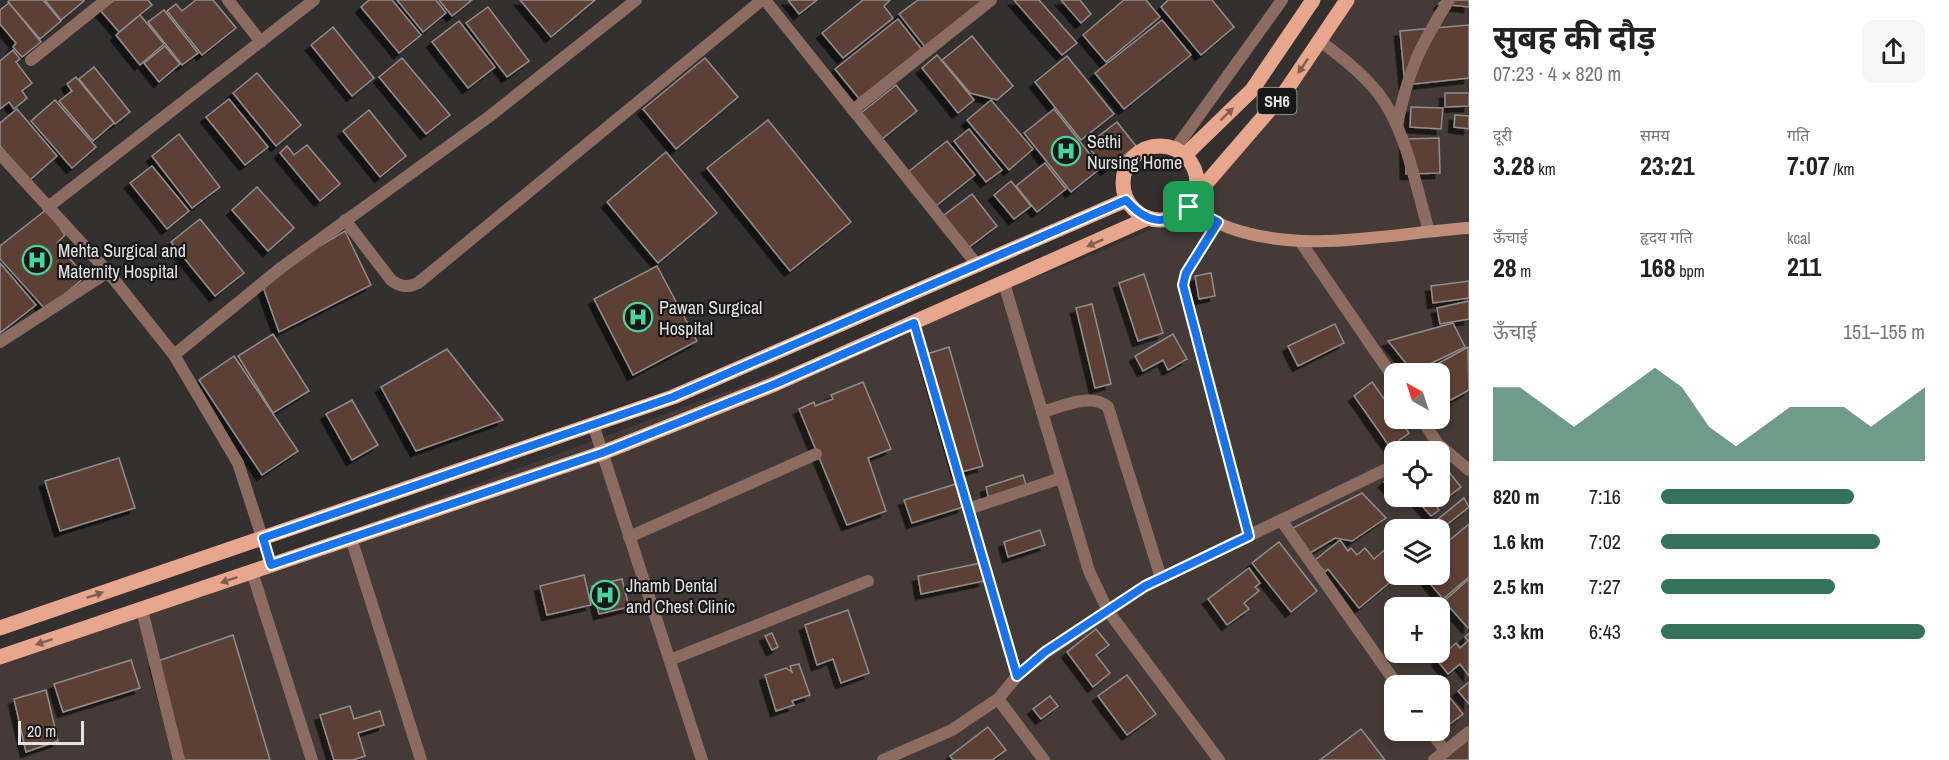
<!DOCTYPE html>
<html lang="hi">
<head>
<meta charset="utf-8">
<style>
	body { margin:0; font-family:"Archivo Narrow","Noto Sans Devanagari",sans-serif; background:#f6f6f6; color:#222; height:100vh; display:flex; flex-direction:column; font-size:22px; white-space:nowrap }
	* { box-sizing:border-box; margin:0 }
	p { font-size:20px; color:#767676 }
	.icon { flex:none; width:33px; height:33px; fill:none; stroke:currentColor; stroke-width:2; stroke-linecap:round; stroke-linejoin:round }
	.map { position:relative; flex:1; overflow:hidden }
	.panel { display:flex; flex-direction:column; background:#fff; width:480px }
	.panel>* { flex:none }
	.needle { width:39px; rotate:321deg }
	.controls { position:absolute; left:1384px; top:363px; display:grid; gap:12px }
	.controls a { display:grid; place-items:center; width:66px; height:66px; border-radius:12px; background:#fff; box-shadow:0 3px 9px #0003; font-size:30px }
	.scale { position:absolute; left:18px; bottom:15px; width:66px; box-sizing:border-box; padding-left:6px; border:3px solid #e3e1e1; border-top:0; font-size:16px; line-height:21px; white-space:nowrap; color:#e3e1e1; -webkit-text-stroke:4px #191818; paint-order:stroke }
	.pin { position:absolute; display:grid; place-items:center; width:51px; height:51px; color:#fff; margin:-26px; border-radius:12px; box-shadow:0 3px 9px #0006 }
	.round { display:grid; place-items:center; flex:none; width:63px; height:63px; border-radius:12px; background:#f6f6f6 }
	.head { display:flex; align-items:center; justify-content:space-between; height:102px; padding:0 24px }
	h1 { font-size:33px; font-weight:700; line-height:45px }
	.stats { display:grid; grid-template-columns:repeat(3,1fr); gap:9px; height:102px; padding:6px 24px }
	.stats div { display:grid; align-content:center }
	.stats b { font-size:26px; font-weight:700 }
	.stats small { font-size:16px; font-weight:400 }
	.stats p { font-size:16px }
	.chart { height:168px; padding:12px 24px }
	.chart p { display:flex; justify-content:space-between }
	.chart svg { width:100%; height:108px; margin-top:6px; fill:#347259; opacity:.7 }
	ul { padding:0 24px; list-style:none; font-size:20px }
	li { display:grid; grid-template-columns:96px 72px 1fr; align-items:center; height:45px }
	li i { height:15px; border-radius:8px; background:#347259 }
	main { display:flex; flex:1; min-height:0 }
	.map>svg:first-child { display:block }
	.built { fill:#443b38; fill-rule:evenodd }
	.building { fill:#5b4036; stroke:#918d8c; stroke-width:1.5; filter:url(#shadow) }
	.lines { fill:none; stroke-linecap:round; stroke-linejoin:round }
	.street { stroke:#8c6c60; stroke-width:12 }
	.secondary { stroke:#c08d79; stroke-width:12 }
	.primary { stroke:#e8a68d; stroke-width:15 }
	.oneway { fill:#805f52 }
	.route-casing { stroke:#fff; stroke-width:12 }
	.route { stroke:#1a73e8; stroke-width:8 }
	.labels { text-anchor:middle; dominant-baseline:central; stroke-width:4.5; stroke-linejoin:round; paint-order:stroke }
	.shield { fill:#191818; stroke:#a6a5a5; stroke-width:1.5 }
	.shield-label { font-size:16px; font-weight:bold; fill:#e3e1e1 }
	.poi-label { font-size:18px; fill:#e3e1e1; stroke:#191818; text-anchor:start }
</style>
</head>
<body>
<main>
<div class="map">
<svg width="1469" height="760" viewBox="0 0 1469 760">
	<defs>
		<filter id="shadow"><feDropShadow dx="-5.5" dy="5.5" stdDeviation="0" flood-color="#0009"/></filter>
	</defs>
	<rect width="100%" height="100%" fill="#33302f"/>
	<!-- built -->
	<path class="built" d="M1353,0H1469V760H0V660L1052,271L1172,221L1256,139ZM1395,374H1440V418H1395ZM1395,452H1440V496H1395ZM1395,530H1440V574H1395ZM1395,608H1440V652H1395ZM1395,686H1440V730H1395Z"/>
	<!-- building -->
	<g class="building">
		<polygon points="10,0 43,0 61,21 40,39 8,2"/>
		<polygon points="45,0 83,0 84,1 61,20"/>
		<polygon points="114,0 148,0 152,5 119,32 101,11"/>
		<polygon points="196,0 213,0 236,28 202,55 167,11 176,4 182,11"/>
		<polygon points="369,0 392,0 421,35 399,53 361,7"/>
		<polygon points="397,0 436,0 446,13 423,32"/>
		<polygon points="439,0 472,0 452,16"/>
		<polygon points="520,0 595,0 551,37"/>
		<polygon points="788,0 817,0 799,14"/>
		<polygon points="863,0 890,0 884,6 893,18 843,58 822,33"/>
		<polygon points="918,0 984,0 925,47 899,14"/>
		<polygon points="1014,0 1039,0 1077,43 1062,55"/>
		<polygon points="1061,0 1080,0 1091,14 1081,23"/>
		<polygon points="1124,0 1146,0 1160,17 1106,62 1083,35"/>
		<polygon points="1168,0 1212,0 1234,27 1201,55 1161,7"/>
		<polygon points="1443,0 1469,0 1469,7 1439,4"/>
		<polygon points="9,3 41,42 22,57 13,47 16,43 0,24 0,10"/>
		<polygon points="488,7 529,61 507,77 466,23"/>
		<polygon points="164,10 198,53 182,65 148,22"/>
		<polygon points="140,15 164,44 140,65 116,35"/>
		<polygon points="898,19 923,51 861,101 835,69"/>
		<polygon points="1162,20 1191,55 1124,109 1095,73"/>
		<polygon points="459,21 495,67 468,88 432,42"/>
		<polygon points="1469,25 1469,78 1405,85 1400,31"/>
		<polygon points="333,27 374,78 352,96 311,45"/>
		<polygon points="972,36 1013,86 997,100 970,93 942,60"/>
		<polygon points="165,46 180,64 159,82 144,63"/>
		<polygon points="13,50 20,59 16,62 32,83 22,91 27,98 14,109 9,102 0,109 0,61"/>
		<polygon points="937,55 974,100 958,113 922,68"/>
		<polygon points="1067,56 1114,114 1081,140 1035,82"/>
		<polygon points="402,58 450,115 426,134 379,77"/>
		<polygon points="705,58 738,97 676,149 643,109"/>
		<polygon points="94,67 130,112 115,124 79,79"/>
		<polygon points="257,73 301,125 276,146 233,93"/>
		<polygon points="76,77 114,123 93,141 59,101 72,91 67,84"/>
		<polygon points="896,85 917,111 882,139 861,113"/>
		<polygon points="1445,93 1469,93 1469,106 1445,107"/>
		<polygon points="229,99 268,147 245,165 206,117"/>
		<polygon points="55,100 96,147 72,168 31,121"/>
		<polygon points="991,100 1033,149 1009,170 967,120"/>
		<polygon points="1411,107 1443,108 1441,129 1410,127"/>
		<polygon points="17,109 57,156 30,180 0,146 0,123"/>
		<polygon points="1054,109 1101,168 1071,192 1024,133"/>
		<polygon points="369,110 406,156 380,177 343,131"/>
		<polygon points="1455,115 1469,116 1469,129 1454,127"/>
		<polygon points="768,120 851,222 790,271 707,168"/>
		<polygon points="1117,122 1136,146 1106,170 1087,145"/>
		<polygon points="969,129 1002,170 986,182 954,141"/>
		<polygon points="179,134 220,187 192,208 152,156"/>
		<polygon points="1439,138 1440,173 1406,174 1405,139"/>
		<polygon points="947,141 975,175 936,206 908,172"/>
		<polygon points="307,145 340,184 320,201 280,153 287,146 294,155"/>
		<polygon points="666,152 717,213 658,263 607,202"/>
		<polygon points="1045,163 1066,189 1037,212 1016,186"/>
		<polygon points="152,166 189,211 167,229 130,183"/>
		<polygon points="1011,181 1031,206 1014,219 994,195"/>
		<polygon points="257,187 294,228 268,251 232,210"/>
		<polygon points="972,194 997,226 968,248 943,216"/>
		<polygon points="47,209 65,235 57,243 85,277 46,310 0,259 0,246"/>
		<polygon points="200,219 244,273 215,296 171,242"/>
		<polygon points="345,231 371,285 279,332 261,281"/>
		<polygon points="0,263 36,305 0,333"/>
		<polygon points="657,266 697,341 633,375 594,299"/>
		<polygon points="1211,273 1215,296 1199,299 1195,276"/>
		<polygon points="1144,274 1163,333 1138,341 1119,283"/>
		<polygon points="1469,281 1469,298 1433,303 1431,286"/>
		<polygon points="1469,301 1469,319 1440,324 1437,308"/>
		<polygon points="1092,304 1111,384 1095,388 1076,308"/>
		<polygon points="1453,323 1465,347 1413,372 1388,341"/>
		<polygon points="1335,324 1344,343 1298,366 1288,346"/>
		<polygon points="273,334 309,391 273,413 238,356"/>
		<polygon points="1173,334 1187,359 1168,370 1163,360 1143,371 1135,356"/>
		<polygon points="949,347 983,466 958,473 924,355"/>
		<polygon points="1468,347 1469,390 1440,406 1440,374 1419,374"/>
		<polygon points="447,349 503,420 416,451 381,387"/>
		<polygon points="234,356 298,451 262,475 199,380"/>
		<polygon points="863,382 891,449 868,458 886,511 847,525 799,409 814,402 815,406 833,399 831,395"/>
		<polygon points="1372,382 1395,414 1395,418 1398,418 1409,433 1390,447 1354,396"/>
		<polygon points="352,400 378,445 352,460 326,414"/>
		<polygon points="119,458 135,508 60,531 45,481"/>
		<polygon points="1395,472 1395,494 1384,482"/>
		<polygon points="1449,472 1461,487 1436,506 1439,510 1431,516 1416,499 1440,496 1440,479"/>
		<polygon points="1023,475 1027,488 989,500 986,487"/>
		<polygon points="956,484 963,507 912,523 904,500"/>
		<polygon points="1362,493 1386,518 1352,541 1335,538 1310,553 1291,529"/>
		<polygon points="1464,498 1469,507 1440,530 1420,530 1426,525 1428,527"/>
		<polygon points="1469,524 1469,577 1443,599 1422,574 1440,574 1440,548"/>
		<polygon points="1040,530 1045,545 1008,557 1004,542"/>
		<polygon points="1340,540 1348,551 1351,548 1357,555 1365,548 1374,559 1389,546 1395,554 1395,574 1400,574 1359,608 1328,569 1325,572 1315,560"/>
		<polygon points="1279,542 1317,591 1291,612 1252,563"/>
		<polygon points="981,563 984,581 921,594 918,576"/>
		<polygon points="1249,568 1260,583 1255,587 1259,591 1244,603 1249,609 1227,625 1208,599"/>
		<polygon points="584,575 591,605 547,615 540,586"/>
		<polygon points="622,579 629,607 599,614 592,586"/>
		<polygon points="1469,579 1469,627 1468,628 1444,601"/>
		<polygon points="848,610 869,673 841,683 833,659 817,665 805,625"/>
		<polygon points="1096,629 1109,645 1096,655 1110,673 1093,687 1067,652"/>
		<polygon points="772,633 778,647 772,650 765,636"/>
		<polygon points="1469,633 1469,676 1460,664 1448,674 1437,660 1456,643 1460,648 1468,641 1465,637"/>
		<polygon points="233,635 270,760 183,760 155,662"/>
		<polygon points="131,660 140,688 63,712 54,684"/>
		<polygon points="799,664 810,695 792,701 794,705 776,711 765,675 786,668 792,672 790,666"/>
		<polygon points="1127,675 1156,714 1127,735 1098,696"/>
		<polygon points="1434,678 1463,714 1442,730 1440,686 1424,686"/>
		<polygon points="1469,682 1469,704 1458,691"/>
		<polygon points="46,690 58,741 26,752 14,699"/>
		<polygon points="1050,696 1058,706 1041,719 1033,709"/>
		<polygon points="350,706 354,719 380,711 384,725 358,733 365,756 353,760 334,760 320,715"/>
		<polygon points="988,727 1006,750 992,760 953,760 950,756"/>
		<polygon points="1361,729 1385,760 1320,760"/>
		<polygon points="1469,739 1469,760 1443,760"/>
	</g>
	<g class="lines">
		<!-- street -->
		<g class="street">
			<polyline points="228,0 261,42"/>
			<polyline points="765,0 978,266"/>
			<path d="M1320,41C1341,57 1361,72 1378,93C1406,128 1416,188 1429,231"/>
			<polyline points="31,60 106,0"/>
			<polyline points="853,110 991,0"/>
			<path d="M1397,125C1408,71 1420,46 1449,0"/>
			<polyline points="1175,149 1282,0"/>
			<polyline points="0,154 108,272 174,355 238,463 271,565"/>
			<polyline points="48,207 314,0"/>
			<path d="M345,220L391,280C401,287 407,288 418,283L762,0"/>
			<polyline points="1218,222 1186,273 1183,285 1249,535"/>
			<polyline points="1300,241 1395,380"/>
			<polyline points="1004,283 1089,571 1108,611 1219,760"/>
			<polyline points="914,323 1017,676"/>
			<polyline points="0,342 108,272"/>
			<polyline points="174,355 282,267 490,116 636,0"/>
			<path d="M1042,412C1062,407 1091,392 1108,407L1161,578"/>
			<polyline points="1421,418 1438,444 1469,470"/>
			<polyline points="593,424 702,760"/>
			<polyline points="1422,452 1438,444"/>
			<polyline points="968,509 1061,478"/>
			<polyline points="1281,520 1398,686"/>
			<polyline points="629,537 816,454"/>
			<polyline points="351,538 421,760"/>
			<polyline points="252,572 312,760"/>
			<polyline points="142,610 179,760"/>
			<polyline points="670,660 868,581"/>
			<polyline points="998,699 1044,760"/>
			<polyline points="1430,730 1445,751"/>
			<polyline points="883,760 952,730 977,713 998,699 1017,676 1045,653 1145,586 1395,465"/>
			<polyline points="1434,760 1469,732"/>
		</g>
		<!-- secondary -->
		<path class="secondary" d="M1189,207C1202,214 1216,223 1230,228C1306,255 1391,233 1469,228"/>
		<!-- primary -->
		<g class="primary">
			<circle cx="1160" cy="183" r="37"/>
			<polyline points="1185,155 1252,90 1313,0"/>
			<polyline points="1196,195 1285,92 1347,0"/>
			<polyline points="0,628 673,397 1126,200"/>
			<polyline points="0,657 602,453 775,384 1148,218"/>
		</g>
	</g>
	<!-- one-way arrows -->
	<defs><path id="oneway-solid" d="M-6-.8H1V-3.2L6.5 0L1 3.2V.8H-6Z" transform="scale(1.5)"/></defs>
	<g class="oneway">
		<use href="#oneway-solid" transform="translate(1303 66) rotate(124)"/>
		<use href="#oneway-solid" transform="translate(1227 114) rotate(-44)"/>
		<use href="#oneway-solid" transform="translate(1095 243) rotate(156)"/>
		<use href="#oneway-solid" transform="translate(229 580) rotate(161)"/>
		<use href="#oneway-solid" transform="translate(95 595) rotate(-19)"/>
		<use href="#oneway-solid" transform="translate(44 642) rotate(162)"/>
	</g>
	<g class="lines">
		<!-- route casing -->
		<g class="route-casing">
			<path id="route" d="M1126,200C1146,223 1165,227 1189,207L1218,222L1186,273L1183,285L1249,536L1145,586L1045,652L1017,676L914,323L775,384L602,453L271,565L263,538L673,397Z"/>
		</g>
		<!-- route -->
		<use href="#route" class="route"/>
	</g>
	<!-- icons -->
	<defs>
		<g id="hospital-ring" transform="scale(1.5)"><circle r="9.5" fill="#191818" stroke="#4ad49c" stroke-width="1.5"/><path d="M-5-5h3v3.5h4V-5h3V5h-3V1.5h-4V5h-3Z" fill="#4ad49c"/></g>
	</defs>
	<g fill-rule="evenodd">
		<use href="#hospital-ring" x="1066" y="151"/>
		<use href="#hospital-ring" x="37" y="260"/>
		<use href="#hospital-ring" x="638" y="317"/>
		<use href="#hospital-ring" x="605" y="595"/>
	</g>
	<g class="labels">
		<!-- shield labels -->
		<rect class="shield" x="1257.5" y="88" width="39" height="26" rx="4.5"/>
		<g class="shield-label">
			<text x="1277" y="101">SH6</text>
		</g>
		<!-- poi labels -->
		<g class="poi-label">
			<text x="1087" y="141">Sethi<tspan x="1087" dy="21">Nursing Home</tspan></text>
			<text x="58" y="250">Mehta Surgical and<tspan x="58" dy="21">Maternity Hospital</tspan></text>
			<text x="659" y="307">Pawan Surgical<tspan x="659" dy="21">Hospital</tspan></text>
			<text x="626" y="585">Jhamb Dental<tspan x="626" dy="21">and Chest Clinic</tspan></text>
		</g>
	</g>
</svg>
<div class="controls">
<a><svg class="needle" viewBox="-14 -14 28 28"><path d="M0-13l5 13h-10z" fill="#e53935"/><path d="M0 13l5-13h-10z" fill="#767676"/></svg></a>
<a><svg class="icon" aria-label="locate" viewBox="0 0 24 24"><circle cx="12" cy="12" r="6"/><path d="M12 2v4M12 18v4M2 12h4M18 12h4"/></svg></a>
<a><svg class="icon" aria-label="layers" viewBox="0 0 24 24"><path d="M12 4l9 5-9 5-9-5zM3 14l9 5 9-5"/></svg></a>
<a>+</a>
<a>−</a>
</div>
<div class="scale">20 m</div>
<div class="pin" style="left:1189px;top:207px;background:#1e9e55"><svg class="icon" aria-label="arrive" viewBox="0 0 24 24"><path d="M6 21V4h12l-3 4 3 4H6"/></svg></div>
</div>
<section class="panel">
<div class="head"><div><h1>सुबह की दौड़</h1><p>07:23 · 4 × 820 m</p></div><a class="round"><svg class="icon" aria-label="share" viewBox="0 0 24 24"><path d="M12 15V3M7 8l5-5 5 5M5 13v7h14v-7"/></svg></a></div>
<div class="stats">
<div><p>दूरी</p><b>3.28<small> km</small></b></div>
<div><p>समय</p><b>23:21</b></div>
<div><p>गति</p><b>7:07<small> /km</small></b></div>
</div>
<div class="stats">
<div><p>ऊँचाई</p><b>28<small> m</small></b></div>
<div><p>हृदय गति</p><b>168<small> bpm</small></b></div>
<div><p>kcal</p><b>211</b></div>
</div>
<div class="chart"><p><span>ऊँचाई</span>151–155 m</p>
<svg viewBox="0 0 160 44" preserveAspectRatio="none"><path d="M0 44V14L10 14L20 22L30 30L40 22L50 14L60 6L70 14L80 30L90 38L100 30L110 22L120 22L130 22L140 30L150 22L160 14V44z"/></svg>
</div>
<ul>
<li><b>820 m</b>7:16<i style="width:73%"></i></li>
<li><b>1.6 km</b>7:02<i style="width:83%"></i></li>
<li><b>2.5 km</b>7:27<i style="width:66%"></i></li>
<li><b>3.3 km</b>6:43<i style="width:100%"></i></li>
</ul>
</section>
</main>
</body>
</html>
